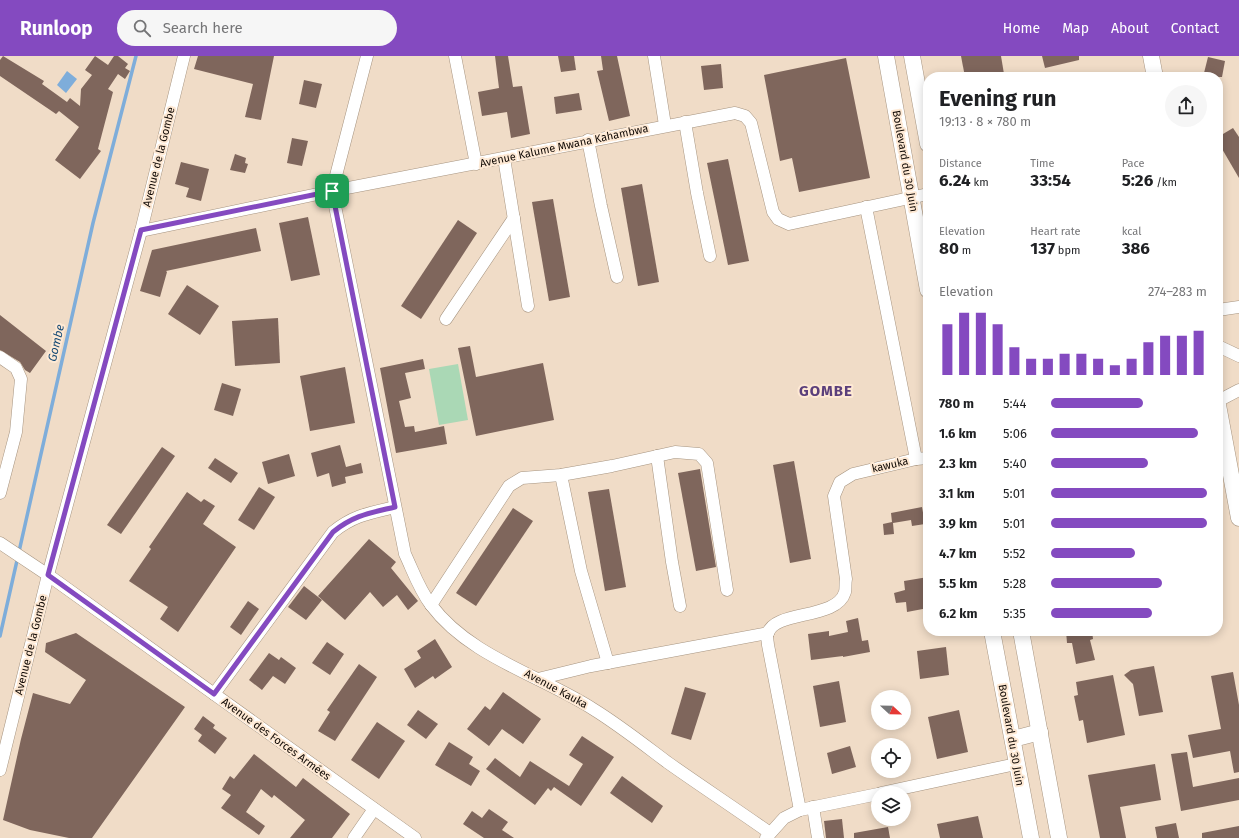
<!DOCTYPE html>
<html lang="en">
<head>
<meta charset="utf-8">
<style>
	body { margin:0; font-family:"Fira Sans",sans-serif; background:#f6f6f6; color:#202124; height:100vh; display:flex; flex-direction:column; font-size:15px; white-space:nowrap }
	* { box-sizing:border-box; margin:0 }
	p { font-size:13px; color:#757577 }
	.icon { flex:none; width:22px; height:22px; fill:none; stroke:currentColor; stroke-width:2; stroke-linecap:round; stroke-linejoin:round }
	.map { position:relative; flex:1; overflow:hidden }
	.side { position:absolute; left:923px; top:16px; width:300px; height:564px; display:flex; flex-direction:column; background:#fff; border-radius:16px; box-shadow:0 2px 10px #0003 }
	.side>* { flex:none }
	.needle { width:26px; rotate:112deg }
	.buttons { position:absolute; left:871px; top:634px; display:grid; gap:8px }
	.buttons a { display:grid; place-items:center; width:40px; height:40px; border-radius:50%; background:#fff; box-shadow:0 2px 10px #0003; font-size:20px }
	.pin { position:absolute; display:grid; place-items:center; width:34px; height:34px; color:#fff; margin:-17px; border-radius:8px; box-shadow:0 2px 6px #0006 }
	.round { display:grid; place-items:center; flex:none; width:42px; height:42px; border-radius:21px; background:#f6f6f6 }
	.overview { display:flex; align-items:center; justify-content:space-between; height:68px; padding:0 16px }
	h1 { font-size:22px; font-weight:700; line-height:30px }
	.stats { display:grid; grid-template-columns:repeat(3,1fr); gap:6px; height:68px; padding:4px 16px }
	.stats div { display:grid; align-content:center }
	.stats b { font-size:17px; font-weight:700 }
	.stats small { font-size:11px; font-weight:400 }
	.stats p { font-size:11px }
	.chart { height:112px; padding:8px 16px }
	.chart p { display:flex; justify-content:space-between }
	.chart svg { width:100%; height:72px; margin-top:4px; stroke:#844ac0; stroke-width:6 }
	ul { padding:0 16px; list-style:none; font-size:13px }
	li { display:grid; grid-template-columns:64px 48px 1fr; align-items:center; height:30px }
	li i { height:10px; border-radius:5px; background:#844ac0 }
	header { display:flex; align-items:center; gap:24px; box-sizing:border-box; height:56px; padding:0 20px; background:#844ac0; color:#fff }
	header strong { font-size:19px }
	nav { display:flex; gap:22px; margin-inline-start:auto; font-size:14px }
	.search { width:280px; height:36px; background:#f6f6f6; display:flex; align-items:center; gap:10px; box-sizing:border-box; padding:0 14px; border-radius:22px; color:#757577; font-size:15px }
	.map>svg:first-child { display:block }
	.green { fill:#aad8b5 }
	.water { fill:#7eadda }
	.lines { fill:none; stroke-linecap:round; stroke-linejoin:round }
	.stream { stroke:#7eadda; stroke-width:3.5 }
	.building { fill:#7f665c }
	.minor-casing { stroke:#a69480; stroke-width:13 }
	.major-casing { stroke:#a69480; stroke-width:17 }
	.minor { stroke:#fff; stroke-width:12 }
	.major { stroke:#fff; stroke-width:16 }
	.route-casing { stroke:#fff; stroke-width:8 }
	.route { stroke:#844ac0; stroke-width:5 }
	.labels { text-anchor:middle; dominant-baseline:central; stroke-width:4; stroke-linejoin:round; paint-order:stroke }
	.street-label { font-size:11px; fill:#110a05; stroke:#fee9d4 }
	.water-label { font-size:12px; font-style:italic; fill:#154974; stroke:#fee9d4 }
	.district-label { font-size:15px; font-weight:bold; letter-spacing:1px; fill:#5b3f7b; stroke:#fee9d4 }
</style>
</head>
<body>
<header>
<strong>Runloop</strong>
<div class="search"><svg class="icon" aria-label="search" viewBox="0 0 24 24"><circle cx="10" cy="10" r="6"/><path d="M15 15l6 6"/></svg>Search here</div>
<nav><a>Home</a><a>Map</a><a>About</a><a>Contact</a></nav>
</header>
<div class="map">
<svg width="1239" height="782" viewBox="0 0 1239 782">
	<rect width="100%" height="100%" fill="#f0dcc7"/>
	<!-- green -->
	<polygon class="green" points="458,308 468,364 439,369 429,313"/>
	<!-- water -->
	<polygon class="water" points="67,15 77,23 66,37 57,29"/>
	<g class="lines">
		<!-- stream -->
		<polyline class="stream" points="0,580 93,167 136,0"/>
	</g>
	<!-- building -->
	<g class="building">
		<polygon points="3,0 44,25 42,28 67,46 70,42 80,50 81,33 92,19 85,14 95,0 108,9 114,0 118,0 128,8 125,12 130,15 125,23 118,18 108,33 113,36 98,93 101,95 80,123 55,104 79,71 59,55 56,58 0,20 0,4"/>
		<polygon points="198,0 274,0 261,64 245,61 253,28 194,13"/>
		<polygon points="495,0 508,0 513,31 522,30 530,78 511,82 507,56 482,60 478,36 499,32"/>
		<polygon points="558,0 574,0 576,14 561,16"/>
		<polygon points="601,0 617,0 630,60 609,65 597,15 603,14"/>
		<polygon points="961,0 1001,0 1004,18 988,21 965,21"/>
		<polygon points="1042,0 1079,0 1079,4 1045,12"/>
		<polygon points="1208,1 1225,5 1222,21 1203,21"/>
		<polygon points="846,2 870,122 799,136 792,102 780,105 764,19"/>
		<polygon points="721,8 723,32 704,34 701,10"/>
		<polygon points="304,24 322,28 316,52 299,48"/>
		<polygon points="579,37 582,54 556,58 554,41"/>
		<polygon points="1233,72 1239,81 1239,122 1218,86 1218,81"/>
		<polygon points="292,82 308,85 302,110 287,107"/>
		<polygon points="235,98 246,102 245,107 248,108 245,117 230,114"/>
		<polygon points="728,103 749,205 728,209 707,107"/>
		<polygon points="181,106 209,113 201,145 186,141 189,132 175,128"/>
		<polygon points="642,128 659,226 638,230 621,132"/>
		<polygon points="553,143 570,241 549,245 532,146"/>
		<polygon points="308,161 320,219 291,225 279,167"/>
		<polygon points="458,164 477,177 421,263 401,250"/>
		<polygon points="256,172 261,195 166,215 167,216 160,241 140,235 152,194"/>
		<polygon points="187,229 219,250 200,279 168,258"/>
		<polygon points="0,259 46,295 30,317 25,314 20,306 0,294"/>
		<polygon points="278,262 280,307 235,310 232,265"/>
		<polygon points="470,290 476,321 543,307 554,364 476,380 458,292"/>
		<polygon points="423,303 425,313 405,317 411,342 399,345 405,371 414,370 415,376 444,370 447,388 396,397 380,312"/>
		<polygon points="345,311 355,367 310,375 300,320"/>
		<polygon points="222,327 241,333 233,360 214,354"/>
		<polygon points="340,389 346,411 361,407 363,417 345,421 346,427 332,431 329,417 317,421 311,397"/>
		<polygon points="162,391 175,400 121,478 107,469"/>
		<polygon points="289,398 295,420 268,428 262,406"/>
		<polygon points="215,402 238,417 231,427 208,412"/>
		<polygon points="794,405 811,503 790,507 773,409"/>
		<polygon points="700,413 716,511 696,515 678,417"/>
		<polygon points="259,431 275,441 254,474 238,464"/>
		<polygon points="609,433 626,531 605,535 588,436"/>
		<polygon points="187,436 201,446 204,443 215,450 203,468 236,491 178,576 160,563 168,551 129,525 151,493 149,491"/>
		<polygon points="922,451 925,468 912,470 911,464 893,467 894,478 884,479 883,468 892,466 891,457"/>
		<polygon points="513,452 533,465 476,550 456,537"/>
		<polygon points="369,483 396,506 391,512 418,545 408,554 397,539 383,551 370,536 345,564 318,540"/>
		<polygon points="928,521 928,552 907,556 906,546 896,547 894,537 905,534 904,525"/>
		<polygon points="304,530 322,544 306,564 288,551"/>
		<polygon points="248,545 259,553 241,579 230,571"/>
		<polygon points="858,562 862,585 868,584 870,596 843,601 843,600 811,604 808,578 829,575 829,580 848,576 846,565"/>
		<polygon points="1066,575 1092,575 1093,583 1090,584 1095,604 1076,608 1072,587 1067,587"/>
		<polygon points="76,577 185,651 92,782 69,782 30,774 3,764 21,683 33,637 70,648 86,624 45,596 46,587"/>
		<polygon points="435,583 452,611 435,623 433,620 415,632 404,613 421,602 417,595"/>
		<polygon points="327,586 344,598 330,619 312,607"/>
		<polygon points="946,591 949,619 920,623 917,595"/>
		<polygon points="269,597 279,604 281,601 296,612 285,628 273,620 262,634 249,624"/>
		<polygon points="359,608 377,621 335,685 318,675 330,656 327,654"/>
		<polygon points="1154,610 1163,656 1139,660 1133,628 1124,619 1131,614"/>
		<polygon points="1233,616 1239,649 1239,716 1234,717 1230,695 1193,702 1188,679 1221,673 1211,620"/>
		<polygon points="1113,619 1125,679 1087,687 1083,664 1079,665 1074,640 1078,639 1076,626"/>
		<polygon points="839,625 846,666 820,671 813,630"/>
		<polygon points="685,631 706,637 691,684 671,678"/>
		<polygon points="503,636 541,663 523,688 502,673 489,690 467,673 485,650 490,654"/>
		<polygon points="418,654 438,668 426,683 407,669"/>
		<polygon points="959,654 968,696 937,703 928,661"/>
		<polygon points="203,660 215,669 213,672 227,682 215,698 198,685 202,679 194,673"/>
		<polygon points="377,666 405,685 379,723 351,704"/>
		<polygon points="582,680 614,701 581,750 554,731 551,735 548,732 535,749 486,713 495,702 520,721 530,705 569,730 583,708 569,699"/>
		<polygon points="449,686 473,701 469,708 480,715 471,730 435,709"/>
		<polygon points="850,690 856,711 832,718 827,697"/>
		<polygon points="1187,696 1193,731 1239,722 1239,744 1181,755 1171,698"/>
		<polygon points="254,698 296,731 303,722 350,758 332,782 290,782 305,764 274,739 272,742 261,733 246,756 265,770 259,779 221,752 231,739 222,733 230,720 234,723"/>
		<polygon points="1155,708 1161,744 1120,751 1126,782 1100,782 1088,719"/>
		<polygon points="622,720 663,750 652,767 610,737"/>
		<polygon points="489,753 508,766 502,774 514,782 484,782 463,768 472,755 482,762"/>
		<polygon points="978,760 983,782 940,782 937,768"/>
		<polygon points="842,763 844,782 826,782 824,765"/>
		<polygon points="1176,767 1179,782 1157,782 1155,771"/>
		<polygon points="1239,770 1239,782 1202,782 1202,777"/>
		<polygon points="888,771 890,782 854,782 854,777"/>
	</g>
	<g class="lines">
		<!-- minor casing -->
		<g class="minor-casing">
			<g id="minor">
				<path d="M367,0L332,135L405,498C413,515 419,533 431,549C470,601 540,619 593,653C619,669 643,688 667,706C701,730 736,753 770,777"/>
				<polyline points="455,0 476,108"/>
				<polyline points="654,0 665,69"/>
				<polyline points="685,66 697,137 710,200"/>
				<polyline points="588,84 601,150 617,221"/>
				<polyline points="504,102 528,250"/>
				<polyline points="866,151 916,403"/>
				<polyline points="141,175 332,135 735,57 745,60 751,67 773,156 778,163 789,168 928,138"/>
				<polyline points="1218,254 1239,251"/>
				<polyline points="446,263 514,162"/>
				<polyline points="1218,290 1239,300"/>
				<polyline points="0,301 16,312 21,323 16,376 0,437"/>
				<polyline points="1218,345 1239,334"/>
				<polyline points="657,400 672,506 680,550"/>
				<polyline points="561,419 581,515 608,607"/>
				<polyline points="0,487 48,519 415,782"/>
				<polyline points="431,549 509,430 522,422 561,419 612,410 675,396 699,398 707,407 727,534"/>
				<polyline points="538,623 591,610 768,577"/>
				<path d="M214,638L333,476C354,459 370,457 395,451"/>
				<polyline points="0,714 48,519 141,175 184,0"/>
				<polyline points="881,737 1016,708"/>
				<polyline points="813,751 818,782"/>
				<path d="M800,754L768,589C768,586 766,580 768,577C775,554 837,564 845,536C846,532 845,527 846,523L834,440L840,426L853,418L916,403L928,402"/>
				<polyline points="354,782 374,753"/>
				<polyline points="766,782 784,762 800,754 878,738"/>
			</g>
		</g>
		<!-- major casing -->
		<g class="major-casing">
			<g id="major">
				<polyline points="886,0 928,234"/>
				<polyline points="912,0 928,88"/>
				<polyline points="1151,0 1155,21"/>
				<polyline points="1218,349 1239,462"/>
				<polyline points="992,575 1031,782"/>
				<polyline points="1021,575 1059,782"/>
				<polyline points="1013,683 1040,676"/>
			</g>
		</g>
		<!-- minor -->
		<use href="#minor" class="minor"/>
		<!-- major -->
		<use href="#major" class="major"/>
	</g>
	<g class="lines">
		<!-- route casing -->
		<g class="route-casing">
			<path id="route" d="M332,135L395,451C370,457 354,459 333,476L214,638L48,519L141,174Z"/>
		</g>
		<!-- route -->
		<use href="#route" class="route"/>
	</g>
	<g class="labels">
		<!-- street labels -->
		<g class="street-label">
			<text transform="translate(564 90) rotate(-12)">Avenue Kalume Mwana Kahambwa</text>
			<text transform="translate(159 101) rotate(-76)">Avenue de la Gombe</text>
			<text transform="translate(905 105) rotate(80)">Boulevard du 30 Juin</text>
			<text transform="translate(890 409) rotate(-13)">kawuka</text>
			<text transform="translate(31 589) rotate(-76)">Avenue de la Gombe</text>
			<text transform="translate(556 633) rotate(28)">Avenue Kauka</text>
			<text transform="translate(1011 679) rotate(80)">Boulevard du 30 Juin</text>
			<text transform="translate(276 683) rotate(36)">Avenue des Forces Armées</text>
		</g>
		<!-- water labels -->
		<g class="water-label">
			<text transform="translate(56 287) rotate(-77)">Gombe</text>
		</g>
		<!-- district labels -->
		<g class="district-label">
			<text x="826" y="335">GOMBE</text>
		</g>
	</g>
</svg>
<div class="buttons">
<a><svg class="needle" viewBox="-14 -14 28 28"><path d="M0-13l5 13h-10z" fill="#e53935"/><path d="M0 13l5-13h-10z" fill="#757577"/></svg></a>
<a><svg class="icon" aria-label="locate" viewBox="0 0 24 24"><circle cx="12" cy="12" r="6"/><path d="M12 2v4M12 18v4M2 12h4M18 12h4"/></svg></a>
<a><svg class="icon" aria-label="layers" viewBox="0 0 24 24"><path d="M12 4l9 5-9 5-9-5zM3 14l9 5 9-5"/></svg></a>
</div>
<div class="pin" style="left:332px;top:135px;background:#1e9e55"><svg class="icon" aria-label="arrive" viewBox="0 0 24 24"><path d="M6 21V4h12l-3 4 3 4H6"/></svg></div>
<section class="side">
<div class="overview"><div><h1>Evening run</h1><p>19:13 · 8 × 780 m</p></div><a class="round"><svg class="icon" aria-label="share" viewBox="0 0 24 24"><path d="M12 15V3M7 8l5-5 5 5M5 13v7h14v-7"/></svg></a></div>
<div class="stats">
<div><p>Distance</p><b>6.24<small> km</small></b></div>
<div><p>Time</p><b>33:54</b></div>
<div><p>Pace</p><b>5:26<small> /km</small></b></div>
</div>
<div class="stats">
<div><p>Elevation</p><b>80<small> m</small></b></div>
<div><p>Heart rate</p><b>137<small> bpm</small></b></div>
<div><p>kcal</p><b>386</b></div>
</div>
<div class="chart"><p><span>Elevation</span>274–283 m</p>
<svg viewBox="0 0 160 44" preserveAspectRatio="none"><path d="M5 44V13M15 44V6M25 44V6M35 44V13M45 44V27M55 44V34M65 44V34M75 44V31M85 44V31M95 44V34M105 44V38M115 44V34M125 44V24M135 44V20M145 44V20M155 44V17"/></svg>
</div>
<ul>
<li><b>780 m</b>5:44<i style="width:59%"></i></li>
<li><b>1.6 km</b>5:06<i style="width:94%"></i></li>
<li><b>2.3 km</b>5:40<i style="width:62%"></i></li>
<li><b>3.1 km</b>5:01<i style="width:100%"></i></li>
<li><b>3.9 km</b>5:01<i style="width:100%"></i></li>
<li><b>4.7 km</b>5:52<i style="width:54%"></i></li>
<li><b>5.5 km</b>5:28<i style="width:71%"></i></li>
<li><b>6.2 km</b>5:35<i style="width:65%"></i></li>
</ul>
</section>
</div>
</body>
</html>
